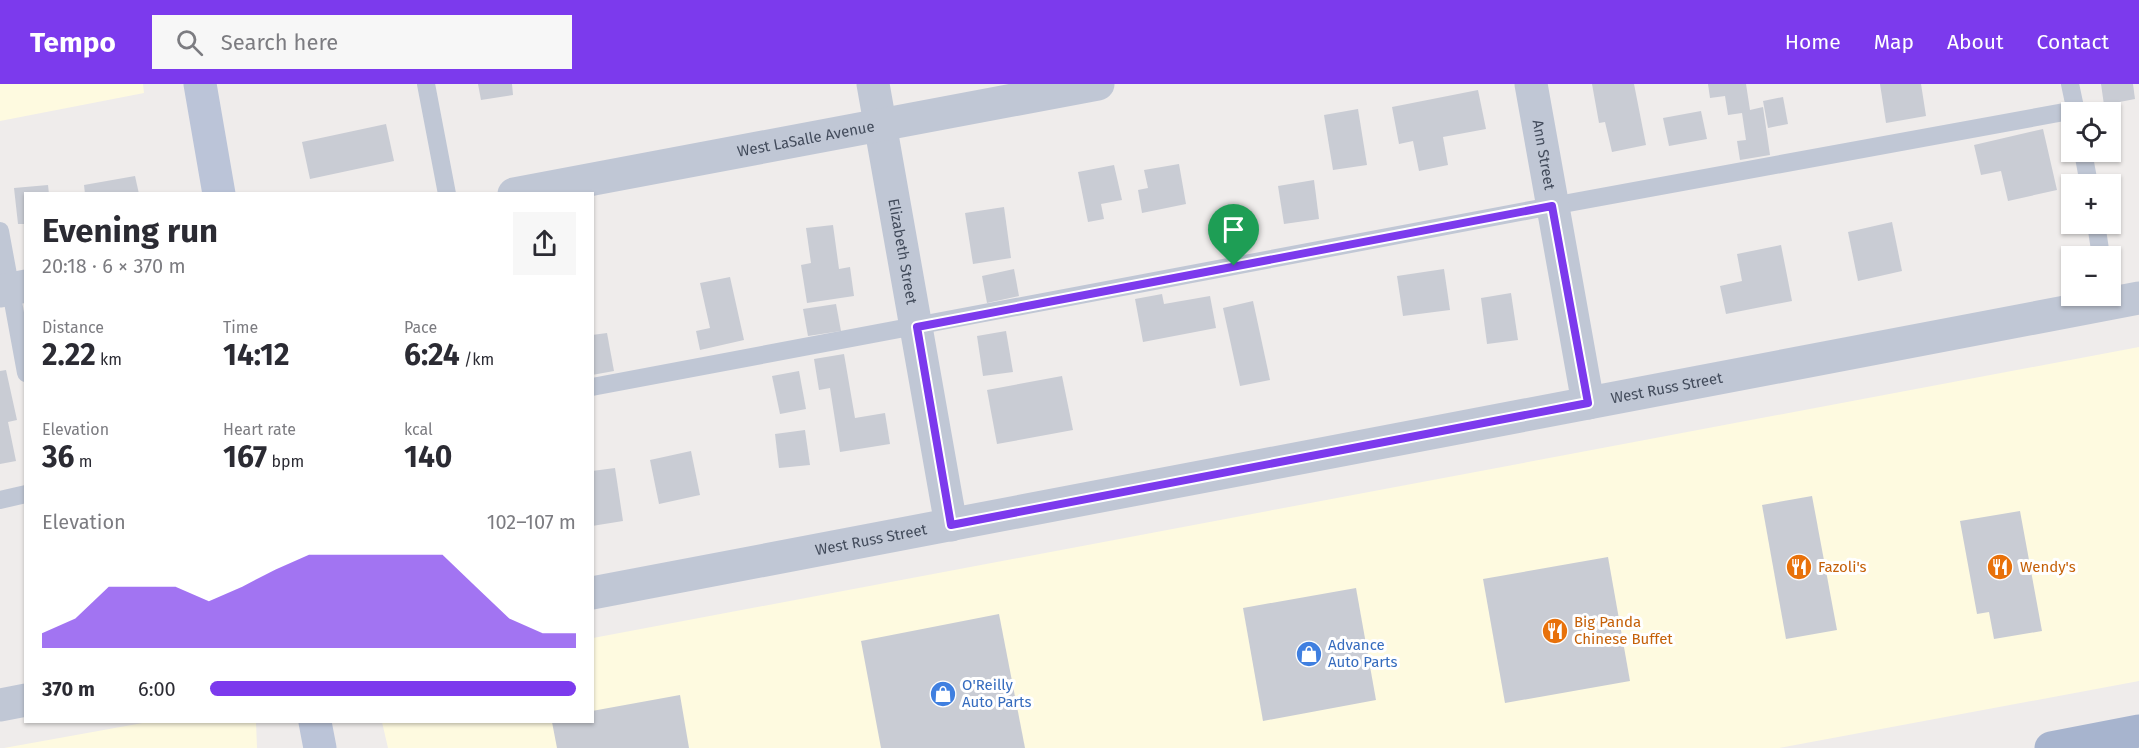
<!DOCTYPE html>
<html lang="en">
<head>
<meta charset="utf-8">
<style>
	body { margin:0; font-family:"Fira Sans",sans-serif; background:#f7f7f7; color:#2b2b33; height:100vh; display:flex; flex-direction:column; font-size:22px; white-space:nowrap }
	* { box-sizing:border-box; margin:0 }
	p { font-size:20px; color:#7c7c81 }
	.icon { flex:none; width:33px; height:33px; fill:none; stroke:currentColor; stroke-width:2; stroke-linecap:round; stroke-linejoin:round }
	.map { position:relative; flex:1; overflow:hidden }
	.details { position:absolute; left:24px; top:108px; width:570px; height:531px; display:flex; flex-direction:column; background:#fff; border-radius:0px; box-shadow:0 2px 4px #0004 }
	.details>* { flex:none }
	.fabs { position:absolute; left:2061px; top:18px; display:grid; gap:12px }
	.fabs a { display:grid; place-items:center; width:60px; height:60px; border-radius:0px; background:#fff; box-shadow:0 2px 4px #0004; font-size:30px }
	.pin { position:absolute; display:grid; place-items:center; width:51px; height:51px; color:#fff; margin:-62px -26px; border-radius:50% 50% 50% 0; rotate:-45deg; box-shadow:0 0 6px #0007 }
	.pin .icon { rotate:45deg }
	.round { display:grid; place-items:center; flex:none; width:63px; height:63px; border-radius:0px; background:#f7f7f7 }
	.headline { display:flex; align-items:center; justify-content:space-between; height:102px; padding:0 18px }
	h1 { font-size:33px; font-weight:700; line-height:45px }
	.stats { display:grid; grid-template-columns:repeat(3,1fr); gap:9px; height:102px; padding:6px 18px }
	.stats div { display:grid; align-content:center }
	.stats b { font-size:30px; font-weight:700 }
	.stats small { font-size:16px; font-weight:400 }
	.stats p { font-size:16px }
	.chart { height:168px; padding:12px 18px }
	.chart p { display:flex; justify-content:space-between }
	.chart svg { width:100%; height:108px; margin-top:6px; fill:#7c3aed; opacity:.7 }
	ul { padding:0 18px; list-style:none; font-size:20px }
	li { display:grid; grid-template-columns:96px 72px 1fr; align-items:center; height:45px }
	li i { height:15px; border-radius:8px; background:#7c3aed }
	header { display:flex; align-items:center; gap:36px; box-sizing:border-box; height:84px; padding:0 30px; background:#7c3aed; color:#fff }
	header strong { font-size:28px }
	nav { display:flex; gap:33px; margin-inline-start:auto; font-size:21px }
	.search { width:420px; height:54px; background:#f7f7f7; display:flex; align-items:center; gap:15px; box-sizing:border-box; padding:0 21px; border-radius:0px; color:#7c7c81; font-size:22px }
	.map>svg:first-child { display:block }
	.commercial { fill:#fefae0 }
	.building { fill:#c9ccd4 }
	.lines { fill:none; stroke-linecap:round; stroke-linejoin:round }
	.lane { stroke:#c0c7d5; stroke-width:18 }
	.street { stroke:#c0c7d5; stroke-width:33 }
	.secondary { stroke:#bbc4d8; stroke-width:33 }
	.primary { stroke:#a7b4ce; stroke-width:33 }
	.route-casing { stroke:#fff; stroke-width:12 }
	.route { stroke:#7c3aed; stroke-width:8 }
	.labels { text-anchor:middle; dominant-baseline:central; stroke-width:6; stroke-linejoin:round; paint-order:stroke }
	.street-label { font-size:15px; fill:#424b5b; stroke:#fff }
	.food-label { font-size:15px; fill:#c56008; stroke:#fff; text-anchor:start }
	.shop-label { font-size:15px; fill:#366cbe; stroke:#fff; text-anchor:start }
</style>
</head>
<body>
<header>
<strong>Tempo</strong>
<div class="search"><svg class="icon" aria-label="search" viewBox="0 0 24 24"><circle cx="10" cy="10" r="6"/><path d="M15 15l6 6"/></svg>Search here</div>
<nav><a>Home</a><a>Map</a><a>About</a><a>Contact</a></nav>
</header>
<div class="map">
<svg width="2139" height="664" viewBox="0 0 2139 664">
	<rect width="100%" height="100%" fill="#efeceb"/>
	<!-- commercial -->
	<g class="commercial">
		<polygon points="0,0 143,0 144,9 0,37"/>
		<polygon points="2139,263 2139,597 1779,664 388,664 382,638 592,638 593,554"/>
		<polygon points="148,638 256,638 257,664 4,664"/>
	</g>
	<!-- building -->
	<g class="building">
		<polygon points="478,0 512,0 513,11 481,16"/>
		<polygon points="1592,0 1634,0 1646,61 1612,68 1605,38 1599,39"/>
		<polygon points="1708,0 1746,0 1750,26 1763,23 1770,71 1740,76 1737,57 1746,56 1742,29 1728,31 1725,12 1710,14"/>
		<polygon points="1880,0 1921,0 1926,32 1886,39"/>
		<polygon points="2101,0 2133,0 2135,15 2104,21"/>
		<polygon points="1478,6 1486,45 1443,53 1448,81 1419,87 1413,57 1399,60 1392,23"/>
		<polygon points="1783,13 1788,40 1768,44 1763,17"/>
		<polygon points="1358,25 1367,81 1333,86 1324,31"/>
		<polygon points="1701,27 1707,55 1669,62 1663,34"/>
		<polygon points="386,40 394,77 310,95 302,58"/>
		<polygon points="2043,45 2057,106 2008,117 2001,87 1981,91 1974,61"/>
		<polygon points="1179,80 1186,120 1142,129 1138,106 1148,104 1144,86"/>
		<polygon points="1114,81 1122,116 1101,120 1104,135 1088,138 1078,88"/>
		<polygon points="135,92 139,110 85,110 84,101"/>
		<polygon points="1314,96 1319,135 1284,140 1278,102"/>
		<polygon points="48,101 49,110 26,110 26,140 18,140 14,104"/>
		<polygon points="1004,123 1011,174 973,180 965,129"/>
		<polygon points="1892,138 1902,187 1858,197 1848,148"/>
		<polygon points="833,141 839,185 850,183 854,212 807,219 801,181 811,179 806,144"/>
		<polygon points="1781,161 1792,217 1726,230 1720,202 1742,197 1737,170"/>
		<polygon points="1014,185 1019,212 987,219 982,192"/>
		<polygon points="1444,185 1450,226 1403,232 1397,192"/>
		<polygon points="730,193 744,256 700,266 696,247 710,244 700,199"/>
		<polygon points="1511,209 1518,256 1487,260 1481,214"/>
		<polygon points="1162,210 1164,220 1210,212 1216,244 1143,258 1135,215"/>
		<polygon points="1253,217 1270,296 1240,302 1223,224"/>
		<polygon points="836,220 841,247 808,252 803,225"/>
		<polygon points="1006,247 1013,288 983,292 977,252"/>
		<polygon points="607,249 614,287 592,291 592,251"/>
		<polygon points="844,270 855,334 885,329 890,360 840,368 830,304 819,306 814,275"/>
		<polygon points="6,286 17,336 8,338 16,377 0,380 0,287"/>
		<polygon points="799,287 806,325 780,330 772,292"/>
		<polygon points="1062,292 1073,346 997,360 987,306"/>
		<polygon points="805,346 810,381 779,384 775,350"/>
		<polygon points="691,367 700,411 659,420 650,376"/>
		<polygon points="615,384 623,437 592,442 592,387"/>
		<polygon points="1812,412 1837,546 1786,555 1762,421"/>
		<polygon points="2020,427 2042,547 1994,555 1989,528 1977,530 1960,437"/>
		<polygon points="1608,473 1630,597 1505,619 1483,495"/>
		<polygon points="1356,504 1376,616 1263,637 1243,524"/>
		<polygon points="999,530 1025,664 881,664 861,557"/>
		<polygon points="680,611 689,664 557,664 552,638 592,638 592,627"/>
	</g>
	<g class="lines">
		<!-- lane -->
		<g class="lane">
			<polyline points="426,0 447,110"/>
			<polyline points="2070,0 2076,28"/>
			<polyline points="2083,68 2089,100"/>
			<polyline points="2096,140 2101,172"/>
			<polyline points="0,147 26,289"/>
			<polyline points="592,303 1552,122 2075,26"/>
			<polyline points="0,416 26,410"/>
		</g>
		<!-- street -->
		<g class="street">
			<path id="s1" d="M873,0L951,441"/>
			<path id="s2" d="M1531,0L1588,319"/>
			<path id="s3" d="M514,110L1098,0"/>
			<polyline points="0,207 26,202"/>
			<path id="s4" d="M592,509L2139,214"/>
			<polyline points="0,621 26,616"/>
		</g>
		<!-- secondary -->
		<g class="secondary">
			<polyline points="200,0 219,110"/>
			<polyline points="315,638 320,664"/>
		</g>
		<!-- primary -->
		<polyline class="primary" points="2051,664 2139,647"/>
	</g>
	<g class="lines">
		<!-- route casing -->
		<g class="route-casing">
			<polygon id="route" points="1552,122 1588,319 951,441 917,243"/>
		</g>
		<!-- route -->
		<use href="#route" class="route"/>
	</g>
	<!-- icons -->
	<defs>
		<g id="restaurant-disc" transform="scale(1.35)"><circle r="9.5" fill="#e8710a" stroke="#fff"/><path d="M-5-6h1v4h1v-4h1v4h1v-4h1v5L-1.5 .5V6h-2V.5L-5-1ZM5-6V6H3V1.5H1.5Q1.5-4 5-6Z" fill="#fff"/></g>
		<g id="shop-disc" transform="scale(1.35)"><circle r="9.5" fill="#3f7fe0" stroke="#fff"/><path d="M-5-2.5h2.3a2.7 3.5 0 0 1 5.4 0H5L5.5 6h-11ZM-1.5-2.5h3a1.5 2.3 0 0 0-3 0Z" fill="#fff"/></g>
	</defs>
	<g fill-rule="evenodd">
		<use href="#restaurant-disc" x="1799" y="483"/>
		<use href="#restaurant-disc" x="2000" y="483"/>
		<use href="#restaurant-disc" x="1555" y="547"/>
		<use href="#shop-disc" x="1309" y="570"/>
		<use href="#shop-disc" x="943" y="610"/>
	</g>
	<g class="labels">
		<!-- street labels -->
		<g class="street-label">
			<text stroke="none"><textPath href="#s3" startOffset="297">West LaSalle Avenue</textPath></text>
			<text stroke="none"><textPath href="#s2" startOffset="72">Ann Street</textPath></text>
			<text stroke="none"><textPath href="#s1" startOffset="170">Elizabeth Street</textPath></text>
			<text stroke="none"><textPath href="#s4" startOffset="1094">West Russ Street</textPath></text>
			<text stroke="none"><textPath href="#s4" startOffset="284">West Russ Street</textPath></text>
		</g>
		<!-- food labels -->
		<g class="food-label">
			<text x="1818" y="483">Fazoli's</text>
			<text x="2020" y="483">Wendy's</text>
			<text x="1574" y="538">Big Panda<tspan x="1574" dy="17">Chinese Buffet</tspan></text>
		</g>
		<!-- shop labels -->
		<g class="shop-label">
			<text x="1328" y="561">Advance<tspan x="1328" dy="17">Auto Parts</tspan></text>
			<text x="962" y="601">O'Reilly<tspan x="962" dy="17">Auto Parts</tspan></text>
		</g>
	</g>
</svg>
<div class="fabs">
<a><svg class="icon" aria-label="locate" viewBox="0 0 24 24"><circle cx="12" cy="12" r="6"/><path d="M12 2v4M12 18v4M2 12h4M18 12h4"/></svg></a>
<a>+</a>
<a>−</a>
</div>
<div class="pin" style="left:1234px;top:182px;background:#1e9e55"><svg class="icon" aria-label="arrive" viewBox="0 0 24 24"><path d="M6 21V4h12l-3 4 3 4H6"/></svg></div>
<section class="details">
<div class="headline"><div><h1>Evening run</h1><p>20:18 · 6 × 370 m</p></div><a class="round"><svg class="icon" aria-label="share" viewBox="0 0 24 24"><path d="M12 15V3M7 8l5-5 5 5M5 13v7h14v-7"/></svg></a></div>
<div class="stats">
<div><p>Distance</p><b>2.22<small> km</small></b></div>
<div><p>Time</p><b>14:12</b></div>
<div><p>Pace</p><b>6:24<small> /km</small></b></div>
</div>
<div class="stats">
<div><p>Elevation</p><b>36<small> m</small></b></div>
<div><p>Heart rate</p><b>167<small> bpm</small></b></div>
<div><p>kcal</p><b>140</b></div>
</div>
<div class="chart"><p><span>Elevation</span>102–107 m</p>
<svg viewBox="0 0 160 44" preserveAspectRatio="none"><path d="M0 44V38L10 32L20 19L30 19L40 19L50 25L60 19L70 12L80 6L90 6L100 6L110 6L120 6L130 19L140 32L150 38L160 38V44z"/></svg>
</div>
<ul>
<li><b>370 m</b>6:00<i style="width:100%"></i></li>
</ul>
</section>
</div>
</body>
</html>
